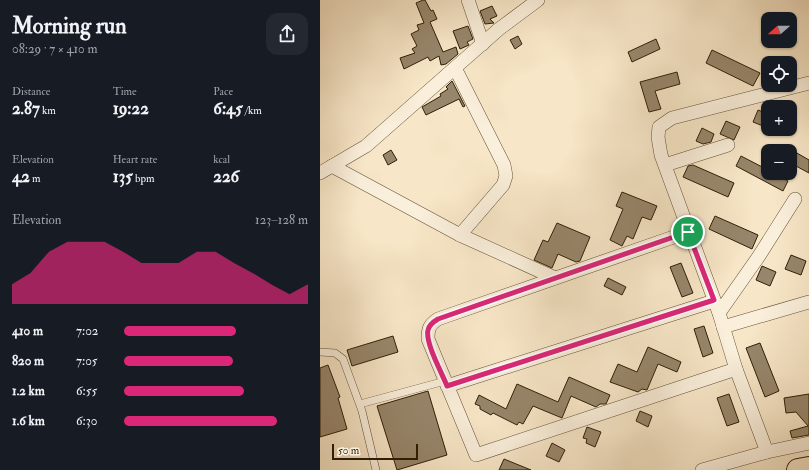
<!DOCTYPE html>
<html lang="en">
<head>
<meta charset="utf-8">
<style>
	body { margin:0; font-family:"IM FELL Double Pica",serif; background:#242831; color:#f1f3f6; height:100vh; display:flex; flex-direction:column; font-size:15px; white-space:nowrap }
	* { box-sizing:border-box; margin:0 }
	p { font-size:13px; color:#9ea1a6 }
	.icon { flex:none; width:22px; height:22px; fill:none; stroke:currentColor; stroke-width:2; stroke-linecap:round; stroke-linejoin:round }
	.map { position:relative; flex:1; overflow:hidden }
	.details { display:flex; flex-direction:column; background:#171b24; width:320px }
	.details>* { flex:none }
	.needle { width:26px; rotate:249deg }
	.controls { position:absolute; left:441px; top:12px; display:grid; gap:8px }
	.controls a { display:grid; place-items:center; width:36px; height:36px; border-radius:8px; background:#171b24; box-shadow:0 1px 3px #0004; font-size:20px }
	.scale { position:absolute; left:12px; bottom:10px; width:86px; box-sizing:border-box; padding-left:4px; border:2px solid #2f1f07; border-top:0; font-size:11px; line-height:14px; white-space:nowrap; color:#2f1f07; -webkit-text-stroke:3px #faefdb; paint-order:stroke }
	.pin { position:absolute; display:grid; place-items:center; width:34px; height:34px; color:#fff; margin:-17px; border:2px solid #fff; border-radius:50%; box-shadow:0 1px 4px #0007 }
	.round { display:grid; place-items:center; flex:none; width:42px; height:42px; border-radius:12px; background:#242831 }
	.summary { display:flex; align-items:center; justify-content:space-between; height:68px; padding:0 12px }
	h1 { font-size:22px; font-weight:800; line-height:30px }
	.metrics { display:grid; grid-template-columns:repeat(3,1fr); gap:6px; height:68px; padding:4px 12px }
	.metrics div { display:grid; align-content:center }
	.metrics b { font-size:17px; font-weight:800 }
	.metrics small { font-size:11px; font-weight:400 }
	.metrics p { font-size:11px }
	.chart { height:112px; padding:8px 12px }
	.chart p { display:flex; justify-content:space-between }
	.chart svg { width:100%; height:72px; margin-top:4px; fill:#db2777; opacity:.7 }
	ul { padding:0 12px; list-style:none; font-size:13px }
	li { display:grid; grid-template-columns:64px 48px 1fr; align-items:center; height:30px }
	li i { height:10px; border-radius:5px; background:#db2777 }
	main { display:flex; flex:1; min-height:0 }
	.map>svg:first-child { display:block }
	.building { fill:#97866b; stroke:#2f1f07 }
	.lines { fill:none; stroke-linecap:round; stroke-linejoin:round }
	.lane-casing { stroke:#615137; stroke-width:8 }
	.street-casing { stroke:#615137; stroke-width:14 }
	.highway-casing { stroke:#2f1f07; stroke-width:24 }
	.lane { stroke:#faefdb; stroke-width:7 }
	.street { stroke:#faefdb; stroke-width:13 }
	.highway { stroke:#f7e6c7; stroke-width:22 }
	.route-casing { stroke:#fff; stroke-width:8 }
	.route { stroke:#db2777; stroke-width:5 }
</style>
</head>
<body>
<main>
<section class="details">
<div class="summary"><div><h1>Morning run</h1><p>08:29 · 7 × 410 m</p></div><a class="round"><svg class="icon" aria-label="share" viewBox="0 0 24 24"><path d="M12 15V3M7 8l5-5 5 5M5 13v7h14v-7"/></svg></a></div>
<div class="metrics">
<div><p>Distance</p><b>2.87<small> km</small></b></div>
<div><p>Time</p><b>19:22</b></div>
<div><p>Pace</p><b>6:45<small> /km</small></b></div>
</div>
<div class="metrics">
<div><p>Elevation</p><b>42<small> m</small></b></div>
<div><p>Heart rate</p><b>135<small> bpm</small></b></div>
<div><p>kcal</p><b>226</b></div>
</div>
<div class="chart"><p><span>Elevation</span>123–128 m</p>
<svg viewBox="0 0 160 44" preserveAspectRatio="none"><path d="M0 44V32L10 25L20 12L30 6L40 6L50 6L60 12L70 19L80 19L90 19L100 12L110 12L120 19L130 25L140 32L150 38L160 32V44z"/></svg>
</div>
<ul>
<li><b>410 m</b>7:02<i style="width:61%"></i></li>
<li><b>820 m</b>7:05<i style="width:59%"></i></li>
<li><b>1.2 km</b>6:55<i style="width:65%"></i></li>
<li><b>1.6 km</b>6:30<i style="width:83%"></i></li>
</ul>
</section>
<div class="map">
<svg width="489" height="470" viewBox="0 0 489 470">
	<rect width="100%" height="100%" fill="#f7e6c7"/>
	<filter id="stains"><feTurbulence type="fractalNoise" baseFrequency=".005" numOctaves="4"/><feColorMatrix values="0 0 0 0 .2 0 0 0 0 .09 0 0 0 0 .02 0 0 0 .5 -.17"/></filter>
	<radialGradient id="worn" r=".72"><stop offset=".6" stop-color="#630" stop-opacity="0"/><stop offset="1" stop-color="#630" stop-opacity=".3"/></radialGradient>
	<!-- building -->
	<g class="building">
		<polygon points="103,0 105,0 111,11 113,10 117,19 110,22 123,52 136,47 138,54 126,64 121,65 119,56 110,61 108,57 84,69 80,58 95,53 92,49 97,46 91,34 99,30 97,25 104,23 96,3"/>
		<polygon points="172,6 177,16 170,19 174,23 165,24 160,11"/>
		<polygon points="148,26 153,39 147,42 149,45 140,49 133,31"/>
		<polygon points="198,36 202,44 195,49 190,40"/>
		<polygon points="336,39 340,49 312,62 308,52"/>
		<polygon points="392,50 440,73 433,86 386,63"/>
		<polygon points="357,72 360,84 335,91 341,109 329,112 320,82"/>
		<polygon points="132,81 145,106 143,107 139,99 106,115 102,107 121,96 120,94 128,89 126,87"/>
		<polygon points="438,110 448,114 448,128 433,122"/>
		<polygon points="406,121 420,127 414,140 400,134"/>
		<polygon points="382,128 394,134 391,142 383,144 376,141"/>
		<polygon points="470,149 489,160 489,173 476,166 470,178"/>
		<polygon points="71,150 77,160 68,165 63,155"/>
		<polygon points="421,156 448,170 448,173 453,173 468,181 463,191 416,166"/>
		<polygon points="373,165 414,183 408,197 363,177 368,166"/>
		<polygon points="302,192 337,206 331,220 322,217 313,239 307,236 302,246 290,240 303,209 296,206"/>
		<polygon points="395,216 438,235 432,249 389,229"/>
		<polygon points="237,223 270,237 260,261 256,262 238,254 232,268 214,260 223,240 228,242"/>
		<polygon points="471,255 486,261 481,275 465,269"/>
		<polygon points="361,263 373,293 362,297 350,267"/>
		<polygon points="442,266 456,272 450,286 436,280"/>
		<polygon points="288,278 306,287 302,295 284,286"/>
		<polygon points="384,326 393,353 383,357 374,329"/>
		<polygon points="73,336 78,352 32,366 27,350"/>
		<polygon points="440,343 459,391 445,397 426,348"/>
		<polygon points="328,347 361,362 357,372 338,364 327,390 322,389 318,392 290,382 298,364 317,372"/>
		<polygon points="8,365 20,397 18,398 27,429 0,437 0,368"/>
		<polygon points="249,377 290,395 286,404 280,404 276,407 251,396 242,418 213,406 203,424 199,422 197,425 173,413 171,415 160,409 160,406 155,404 159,395 186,409 197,384 238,402"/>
		<polygon points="108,391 127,455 77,470 57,406"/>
		<polygon points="409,394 419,422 407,426 397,398"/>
		<polygon points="489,394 489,435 472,438 470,431 488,426 476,412 466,413 464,398"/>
		<polygon points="320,411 332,416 328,427 316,421"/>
		<polygon points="267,427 281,432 275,447 266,443 267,439 263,438"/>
		<polygon points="232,443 245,450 239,462 226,456"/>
		<polygon points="184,459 211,470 179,470"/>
	</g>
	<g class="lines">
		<!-- lane casing -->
		<g class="lane-casing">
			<g id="lane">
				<polyline points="0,352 15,353 23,359 42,411 56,470"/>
				<polyline points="40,404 125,381"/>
			</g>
		</g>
		<!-- street casing -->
		<g class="street-casing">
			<g id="street">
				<polyline points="148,0 163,44"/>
				<polyline points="135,68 184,165 186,176 183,185 140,235"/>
				<polyline points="345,165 408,145"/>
				<polyline points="12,166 140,235 235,278"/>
				<polyline points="0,173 46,146 179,29 218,0"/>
				<path d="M368,232L118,319C109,325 108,329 108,339L156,455L416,369"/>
				<polyline points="399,313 439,256 475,199"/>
				<polyline points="403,327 489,302"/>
				<polyline points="127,386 394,301"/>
				<polyline points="447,452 416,369 399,313 341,155 338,137 339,127 352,118 489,83"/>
				<polyline points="382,470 447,452 489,443"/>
			</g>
		</g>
		<!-- highway casing -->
		<g class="highway-casing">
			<polyline id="highway" points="478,470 489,468"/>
		</g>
		<!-- lane -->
		<use href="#lane" class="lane"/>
		<!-- street -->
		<use href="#street" class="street"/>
		<!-- highway -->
		<use href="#highway" class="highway"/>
	</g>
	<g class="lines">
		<!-- route casing -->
		<g class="route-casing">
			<path id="route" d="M368,232L394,300L127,386C122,373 105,343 108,330C109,325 113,322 118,319Z"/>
		</g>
		<!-- route -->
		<use href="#route" class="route"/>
	</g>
	<rect width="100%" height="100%" filter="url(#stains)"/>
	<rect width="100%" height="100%" fill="url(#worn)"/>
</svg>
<div class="controls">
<a><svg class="needle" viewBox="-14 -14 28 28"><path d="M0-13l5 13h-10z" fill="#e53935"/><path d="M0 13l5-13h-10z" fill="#9ea1a6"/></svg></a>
<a><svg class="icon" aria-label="locate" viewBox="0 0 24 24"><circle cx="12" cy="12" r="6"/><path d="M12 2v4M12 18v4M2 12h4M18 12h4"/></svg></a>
<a>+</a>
<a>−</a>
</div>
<div class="scale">50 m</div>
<div class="pin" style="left:368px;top:232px;background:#1e9e55"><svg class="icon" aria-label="arrive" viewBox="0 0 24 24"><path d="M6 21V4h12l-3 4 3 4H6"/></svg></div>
</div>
</main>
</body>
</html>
